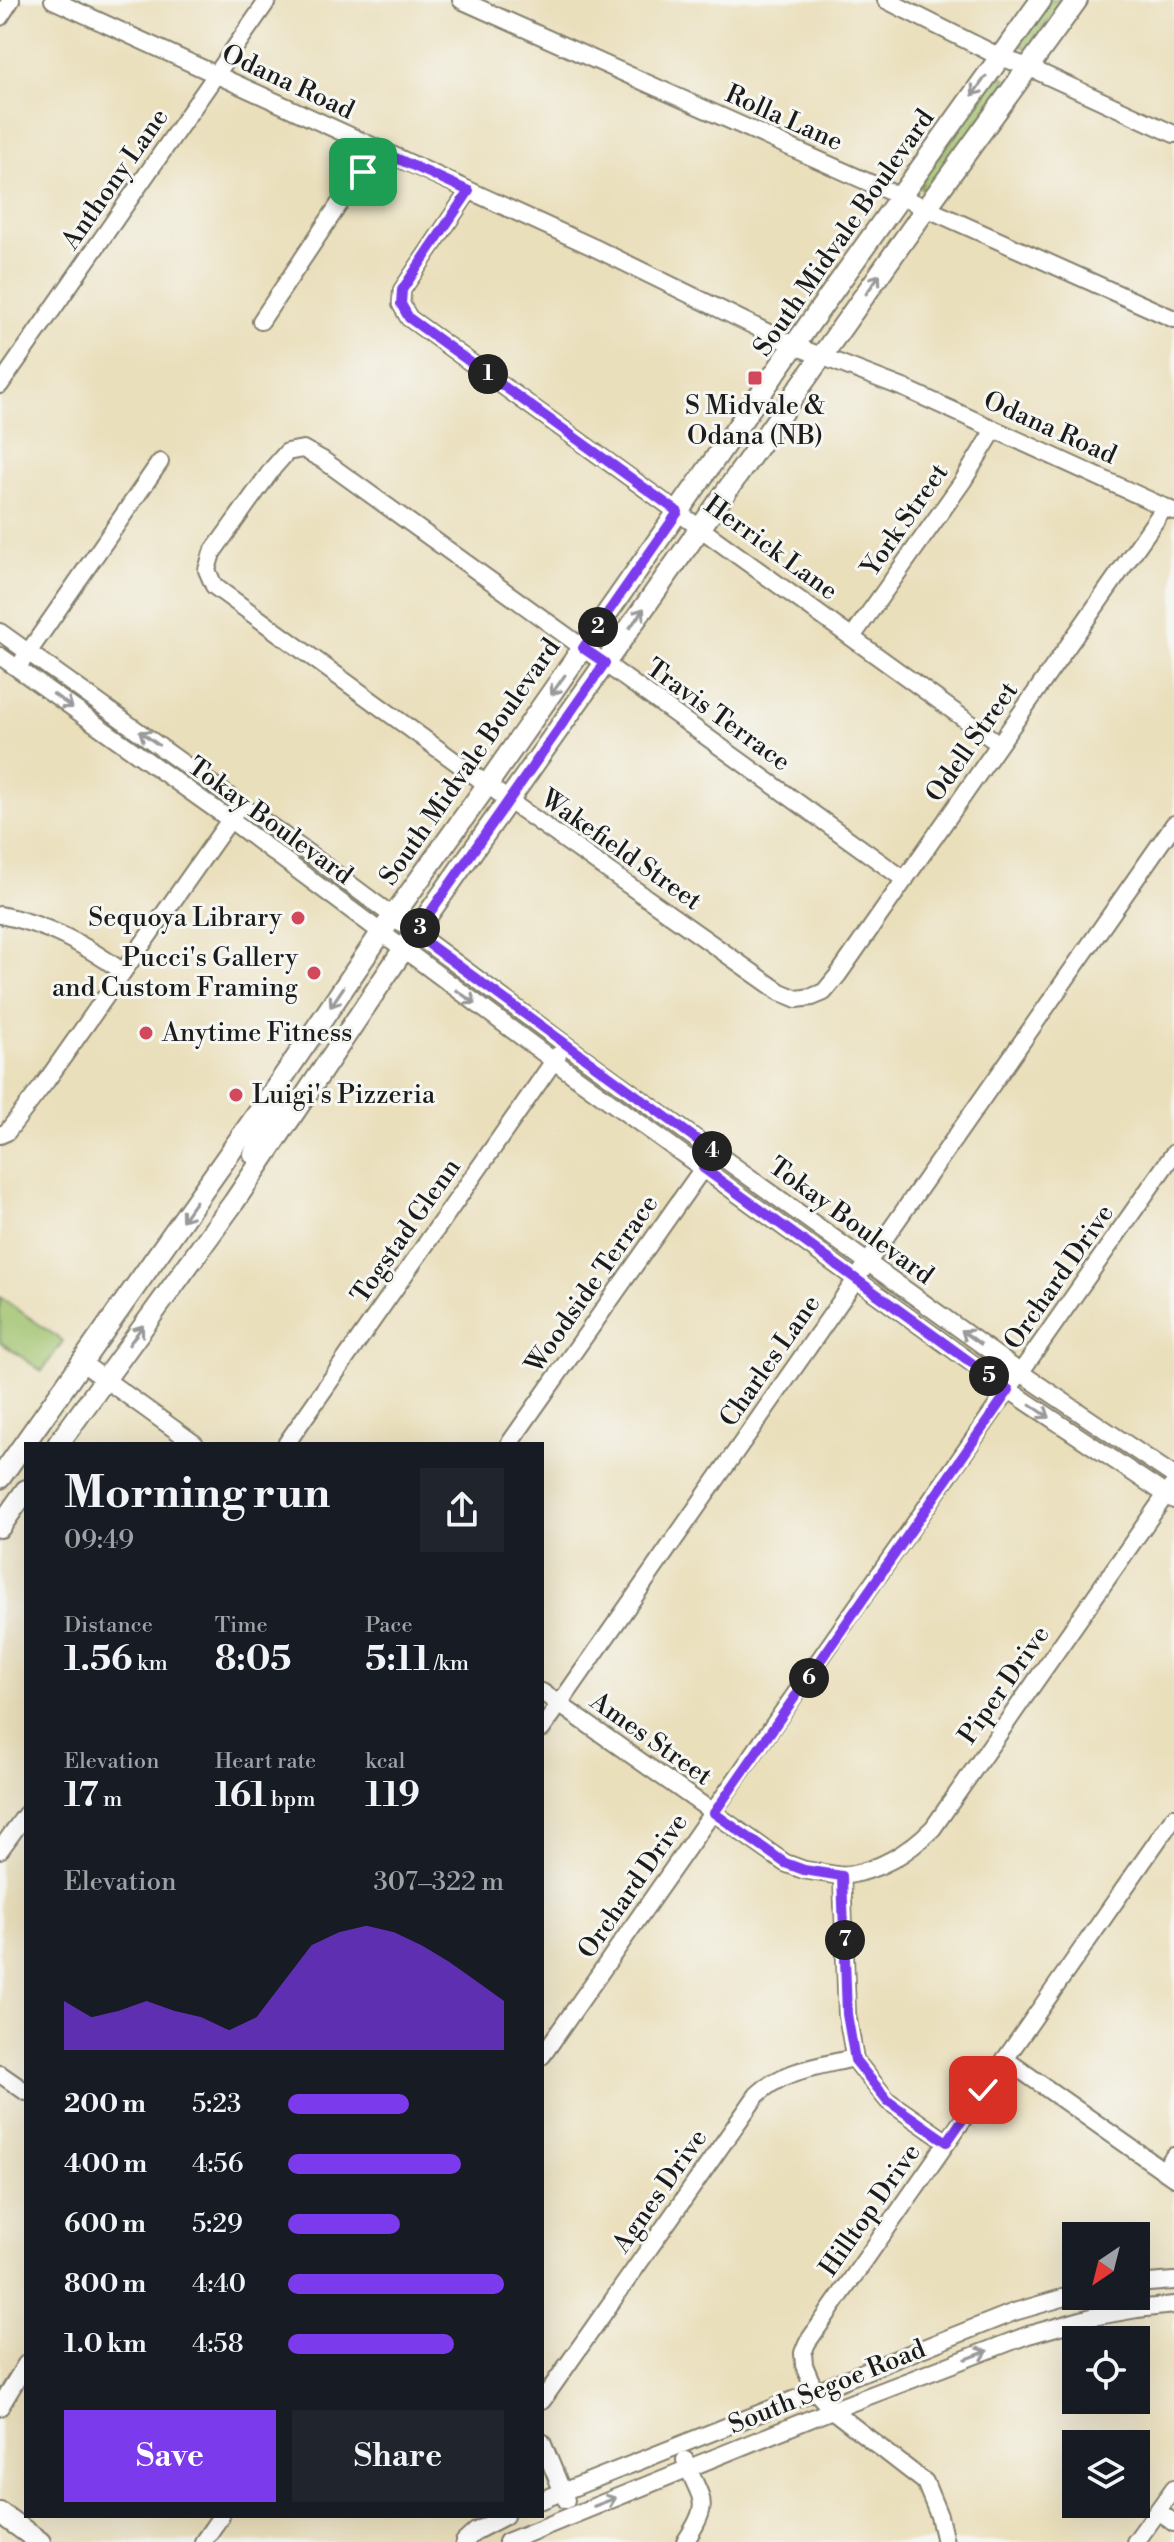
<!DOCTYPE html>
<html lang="en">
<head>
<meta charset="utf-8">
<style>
	body { margin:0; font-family:"Libre Bodoni",serif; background:#20242c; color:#f1f3f6; height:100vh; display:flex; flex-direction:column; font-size:30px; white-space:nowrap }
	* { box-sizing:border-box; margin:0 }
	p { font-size:26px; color:#9ea1a6 }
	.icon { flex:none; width:44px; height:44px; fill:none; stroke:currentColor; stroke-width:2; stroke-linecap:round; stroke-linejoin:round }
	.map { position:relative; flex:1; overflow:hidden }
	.sheet { position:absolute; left:24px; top:1442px; width:520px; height:1076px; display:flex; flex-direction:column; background:#171b24; border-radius:0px; box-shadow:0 8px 32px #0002 }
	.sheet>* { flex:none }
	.needle { width:52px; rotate:215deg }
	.controls { position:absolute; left:1062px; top:2222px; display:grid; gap:16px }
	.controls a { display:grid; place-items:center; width:88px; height:88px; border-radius:0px; background:#171b24; box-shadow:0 8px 32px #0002; font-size:40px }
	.pin { position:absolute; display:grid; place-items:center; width:68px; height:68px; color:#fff; margin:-34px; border-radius:16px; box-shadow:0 4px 12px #0006 }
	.km { position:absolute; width:40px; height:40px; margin:-20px; border-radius:50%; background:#222; color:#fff; font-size:22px; line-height:40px; text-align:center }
	.round { display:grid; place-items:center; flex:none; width:84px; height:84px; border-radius:0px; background:#20242c }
	.overview { display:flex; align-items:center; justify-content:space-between; height:136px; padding:0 40px }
	h1 { font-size:44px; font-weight:700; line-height:60px }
	.figures { display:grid; grid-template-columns:repeat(3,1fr); gap:12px; height:136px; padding:8px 40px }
	.figures div { display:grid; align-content:center }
	.figures b { font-size:34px; font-weight:700 }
	.figures small { font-size:22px; font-weight:400 }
	.figures p { font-size:22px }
	.chart { height:224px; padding:16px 40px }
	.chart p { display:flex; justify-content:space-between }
	.chart svg { width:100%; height:144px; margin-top:8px; fill:#7c3aed; opacity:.7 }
	.button { display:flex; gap:16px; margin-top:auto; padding:16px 40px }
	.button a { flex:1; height:92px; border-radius:0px; background:#7c3aed; color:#fff; font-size:32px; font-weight:700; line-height:92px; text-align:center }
	.button a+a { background:#20242c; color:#f1f3f6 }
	ul { padding:0 40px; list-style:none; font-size:26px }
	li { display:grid; grid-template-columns:128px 96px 1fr; align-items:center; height:60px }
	li i { height:20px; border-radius:10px; background:#7c3aed }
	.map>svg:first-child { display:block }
	.green { fill:#9ec16b; stroke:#5d6e44; stroke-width:2 }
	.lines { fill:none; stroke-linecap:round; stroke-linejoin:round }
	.minor-casing { stroke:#837e6c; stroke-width:20 }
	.major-casing { stroke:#837e6c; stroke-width:24 }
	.minor { stroke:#fff; stroke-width:16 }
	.major { stroke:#fff; stroke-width:20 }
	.oneway { stroke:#999 }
	.route-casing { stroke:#fff; stroke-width:16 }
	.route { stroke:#7c3aed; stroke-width:10 }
	.poi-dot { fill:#d1495b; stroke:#f6f6f2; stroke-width:3 }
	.labels { text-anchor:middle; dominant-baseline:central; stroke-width:6; stroke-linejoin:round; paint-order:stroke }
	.street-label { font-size:26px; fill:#1c1c1c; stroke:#f6f6f2 }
	.poi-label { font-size:26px; fill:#1c1c1c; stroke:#f6f6f2; text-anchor:end }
</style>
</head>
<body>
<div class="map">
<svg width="1174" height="2542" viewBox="0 0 1174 2542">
	<rect width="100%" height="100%" fill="#f6f6f2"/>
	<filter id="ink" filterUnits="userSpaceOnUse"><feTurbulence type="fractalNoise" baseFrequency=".0125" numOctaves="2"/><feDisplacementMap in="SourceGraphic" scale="16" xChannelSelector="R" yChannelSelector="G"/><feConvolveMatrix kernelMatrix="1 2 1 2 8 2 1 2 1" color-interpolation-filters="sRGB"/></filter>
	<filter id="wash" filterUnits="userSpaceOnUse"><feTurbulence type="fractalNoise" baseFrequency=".006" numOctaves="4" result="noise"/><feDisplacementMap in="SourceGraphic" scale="32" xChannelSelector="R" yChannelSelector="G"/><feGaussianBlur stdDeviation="1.8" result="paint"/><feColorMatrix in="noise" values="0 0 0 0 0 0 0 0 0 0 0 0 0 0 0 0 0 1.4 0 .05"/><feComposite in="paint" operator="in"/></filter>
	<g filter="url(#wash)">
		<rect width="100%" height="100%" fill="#eadfbb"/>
		<!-- green -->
		<g class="green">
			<polygon points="1050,0 1064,0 1027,49 1021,45 1024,37"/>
			<polygon points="1002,76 1007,79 1002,90 927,192 920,188 923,178 992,82"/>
			<polygon points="0,1297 63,1341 42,1371 0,1342"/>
		</g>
	</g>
	<g filter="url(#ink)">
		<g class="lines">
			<!-- minor casing -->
			<g class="minor-casing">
				<g id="minor">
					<polyline points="53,0 593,247 795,346 906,389 1173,511"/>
					<polyline points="461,0 1174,319"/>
					<polyline points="886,0 1000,57 1028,67 1174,134"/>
					<polyline points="0,17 11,0"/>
					<polyline points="469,191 402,290 401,304 409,318 999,744"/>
					<polyline points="261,321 376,149"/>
					<polyline points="0,385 268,0"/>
					<polyline points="0,632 312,856 566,1045 1021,1373 1174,1476"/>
					<polyline points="852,637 963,481 994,430"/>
					<polyline points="0,656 229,819 554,1061 1009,1390 1174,1500"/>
					<polyline points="23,660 160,462"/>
					<polyline points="905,880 323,460 303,449 287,452 273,468 212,553 207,570 214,586 522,810 780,992 797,999 812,997 824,992 838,975 1165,507"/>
					<path d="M0,915C46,924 84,944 122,971"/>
					<polyline points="0,1135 7,1132 47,1080 234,814"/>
					<polyline points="81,1362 195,1444"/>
					<polyline points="286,1444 558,1055"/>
					<polyline points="509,1444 708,1161"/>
					<polyline points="542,1692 785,1863 804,1870 842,1876 847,2014 855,2060 888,2101 947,2142"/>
					<polyline points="542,1729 1174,824"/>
					<polyline points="0,1850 26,1814"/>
					<path d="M842,1876C879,1871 907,1854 933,1828L1172,1486"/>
					<polyline points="542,2056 1174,1153"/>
					<polyline points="1005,2059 1174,2178"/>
					<polyline points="0,2074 26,2092"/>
					<polyline points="1163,2171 1174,2156"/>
					<polyline points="1136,2284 1174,2281"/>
					<path d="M542,2401L757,2095C782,2070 821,2066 854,2058"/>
					<polyline points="0,2407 26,2364"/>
					<polyline points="542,2442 566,2500"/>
					<path d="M685,2460C701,2502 713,2500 685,2542"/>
					<polyline points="542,2500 1014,2312 1076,2294"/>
					<polyline points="1158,2511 1174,2523"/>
					<polyline points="203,2542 221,2516"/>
					<polyline points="464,2542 476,2531 505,2516"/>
					<polyline points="507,2542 832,2410 1028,2335 1092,2317 1137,2309 1174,2305"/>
					<polyline points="945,2542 939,2516 925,2482 832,2410 815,2391 804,2365 803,2353 807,2343 1174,1817"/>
					<polyline points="1135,2542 1174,2488"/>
				</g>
			</g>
			<!-- major casing -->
			<g class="major-casing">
				<g id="major">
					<polyline points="254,1154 275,1110 276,1095"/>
					<polyline points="58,1444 234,1202 403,950 605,663 927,207 1077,0"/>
					<polyline points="0,1478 275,1089 381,933 480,795 810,323 1041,0"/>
					<polyline points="0,1527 26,1490"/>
					<polyline points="0,2513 40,2542"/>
				</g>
			</g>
			<!-- minor -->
			<use href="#minor" class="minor"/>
			<!-- major -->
			<use href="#major" class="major"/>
		</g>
		<!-- one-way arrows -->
		<defs><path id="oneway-shaft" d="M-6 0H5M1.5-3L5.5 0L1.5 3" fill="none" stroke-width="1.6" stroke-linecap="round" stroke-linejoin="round" transform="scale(2)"/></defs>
		<g class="oneway">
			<use href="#oneway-shaft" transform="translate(979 86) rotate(126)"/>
			<use href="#oneway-shaft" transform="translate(873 284) rotate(-55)"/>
			<use href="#oneway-shaft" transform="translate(637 618) rotate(-54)"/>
			<use href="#oneway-shaft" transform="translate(558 685) rotate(125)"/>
			<use href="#oneway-shaft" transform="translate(63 701) rotate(36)"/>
			<use href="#oneway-shaft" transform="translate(149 738) rotate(-144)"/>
			<use href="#oneway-shaft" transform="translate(337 997) rotate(124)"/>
			<use href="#oneway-shaft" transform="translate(466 997) rotate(36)"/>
			<use href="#oneway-shaft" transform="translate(189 1211) rotate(125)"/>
			<use href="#oneway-shaft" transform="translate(136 1335) rotate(-54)"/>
			<use href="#oneway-shaft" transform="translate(971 1337) rotate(-144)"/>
			<use href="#oneway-shaft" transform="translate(1040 1411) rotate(34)"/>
			<use href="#oneway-shaft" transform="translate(977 2355) rotate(-21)"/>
			<use href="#oneway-shaft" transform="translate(605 2502) rotate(-21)"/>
		</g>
	</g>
	<g class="lines" filter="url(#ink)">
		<!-- route casing -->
		<g class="route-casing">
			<polyline id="route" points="363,172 376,149 469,191 402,290 401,304 409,318 678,512 583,648 605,663 415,934 714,1152 703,1168 1009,1390 714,1813 785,1863 804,1870 842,1876 847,2014 855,2060 888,2101 947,2142 983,2090"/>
		</g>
		<!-- route -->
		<use href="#route" class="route"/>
	</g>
	<!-- markers -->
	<g class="poi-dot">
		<rect x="747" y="370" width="16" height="16" rx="4"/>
		<circle cx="298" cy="918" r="8"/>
		<circle cx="314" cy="973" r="8"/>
		<circle cx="146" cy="1033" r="8"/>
		<circle cx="236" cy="1095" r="8"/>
	</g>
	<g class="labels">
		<!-- street labels -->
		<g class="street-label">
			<text transform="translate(288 82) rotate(25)">Odana Road</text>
			<text transform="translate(784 118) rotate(24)">Rolla Lane</text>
			<text transform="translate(115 179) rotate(-55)">Anthony Lane</text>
			<text transform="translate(844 233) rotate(-55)">South Midvale Boulevard</text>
			<text transform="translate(1050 428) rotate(24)">Odana Road</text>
			<text transform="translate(905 520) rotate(-55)">York Street</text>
			<text transform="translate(771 548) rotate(36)">Herrick Lane</text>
			<text transform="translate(718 715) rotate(36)">Travis Terrace</text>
			<text transform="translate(972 742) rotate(-55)">Odell Street</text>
			<text transform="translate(470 762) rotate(-55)">South Midvale Boulevard</text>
			<text transform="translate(270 821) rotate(36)">Tokay Boulevard</text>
			<text transform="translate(621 850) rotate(35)">Wakefield Street</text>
			<text transform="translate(851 1221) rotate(36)">Tokay Boulevard</text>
			<text transform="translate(406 1231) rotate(-55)">Togstad Glenn</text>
			<text transform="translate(1059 1277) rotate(-55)">Orchard Drive</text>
			<text transform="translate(592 1284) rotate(-55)">Woodside Terrace</text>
			<text transform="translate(770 1361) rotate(-55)">Charles Lane</text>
			<text transform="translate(1004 1685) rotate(-55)">Piper Drive</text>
			<text transform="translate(651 1739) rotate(35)">Ames Street</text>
			<text transform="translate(633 1886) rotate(-55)">Orchard Drive</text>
			<text transform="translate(660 2191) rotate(-55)">Agnes Drive</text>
			<text transform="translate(870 2210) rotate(-55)">Hilltop Drive</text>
			<text transform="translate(827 2387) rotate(-22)">South Segoe Road</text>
		</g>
		<!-- poi labels -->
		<g class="poi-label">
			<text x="755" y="406" text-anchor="middle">S Midvale &amp;<tspan x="755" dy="30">Odana (NB)</tspan></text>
			<text x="282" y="918">Sequoya Library</text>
			<text x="298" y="958">Pucci's Gallery<tspan x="298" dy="30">and Custom Framing</tspan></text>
			<text x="162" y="1033" text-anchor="start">Anytime Fitness</text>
			<text x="252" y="1095" text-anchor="start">Luigi's Pizzeria</text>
		</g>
	</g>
</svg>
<div class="controls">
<a><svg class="needle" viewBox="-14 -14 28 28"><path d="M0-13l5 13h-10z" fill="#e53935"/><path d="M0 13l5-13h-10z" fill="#9ea1a6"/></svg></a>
<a><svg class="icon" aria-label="locate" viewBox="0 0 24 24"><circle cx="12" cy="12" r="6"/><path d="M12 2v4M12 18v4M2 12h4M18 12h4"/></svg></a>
<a><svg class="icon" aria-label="layers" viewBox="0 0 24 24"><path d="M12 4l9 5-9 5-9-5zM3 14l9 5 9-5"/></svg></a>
</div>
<div class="pin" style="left:363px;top:172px;background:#1e9e55"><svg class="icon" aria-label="arrive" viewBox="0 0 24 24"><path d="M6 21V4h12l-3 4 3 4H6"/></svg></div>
<div class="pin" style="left:983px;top:2090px;background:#d93025"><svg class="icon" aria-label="check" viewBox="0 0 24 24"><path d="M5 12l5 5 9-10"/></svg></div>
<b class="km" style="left:488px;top:374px">1</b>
<b class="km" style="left:598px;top:627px">2</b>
<b class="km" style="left:420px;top:928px">3</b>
<b class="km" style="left:712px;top:1151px">4</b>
<b class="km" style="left:989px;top:1376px">5</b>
<b class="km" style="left:809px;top:1678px">6</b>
<b class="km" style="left:845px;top:1940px">7</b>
<section class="sheet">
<div class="overview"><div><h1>Morning run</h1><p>09:49</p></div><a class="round"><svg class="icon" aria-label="share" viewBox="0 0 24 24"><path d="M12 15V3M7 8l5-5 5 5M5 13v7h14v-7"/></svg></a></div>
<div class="figures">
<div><p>Distance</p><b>1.56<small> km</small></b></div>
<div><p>Time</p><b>8:05</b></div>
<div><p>Pace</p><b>5:11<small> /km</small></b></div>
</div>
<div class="figures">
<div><p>Elevation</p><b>17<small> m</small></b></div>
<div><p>Heart rate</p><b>161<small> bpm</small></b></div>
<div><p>kcal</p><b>119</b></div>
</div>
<div class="chart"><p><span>Elevation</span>307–322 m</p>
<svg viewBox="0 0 160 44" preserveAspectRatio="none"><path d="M0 44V29L10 34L20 32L30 29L40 32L50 34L60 38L70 34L80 23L90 12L100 8L110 6L120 8L130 12L140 17L150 23L160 29V44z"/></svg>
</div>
<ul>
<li><b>200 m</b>5:23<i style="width:56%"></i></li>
<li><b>400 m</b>4:56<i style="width:80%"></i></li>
<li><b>600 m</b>5:29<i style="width:52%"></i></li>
<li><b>800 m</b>4:40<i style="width:100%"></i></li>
<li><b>1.0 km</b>4:58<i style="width:77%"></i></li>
</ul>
<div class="button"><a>Save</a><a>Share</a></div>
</section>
</div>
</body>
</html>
